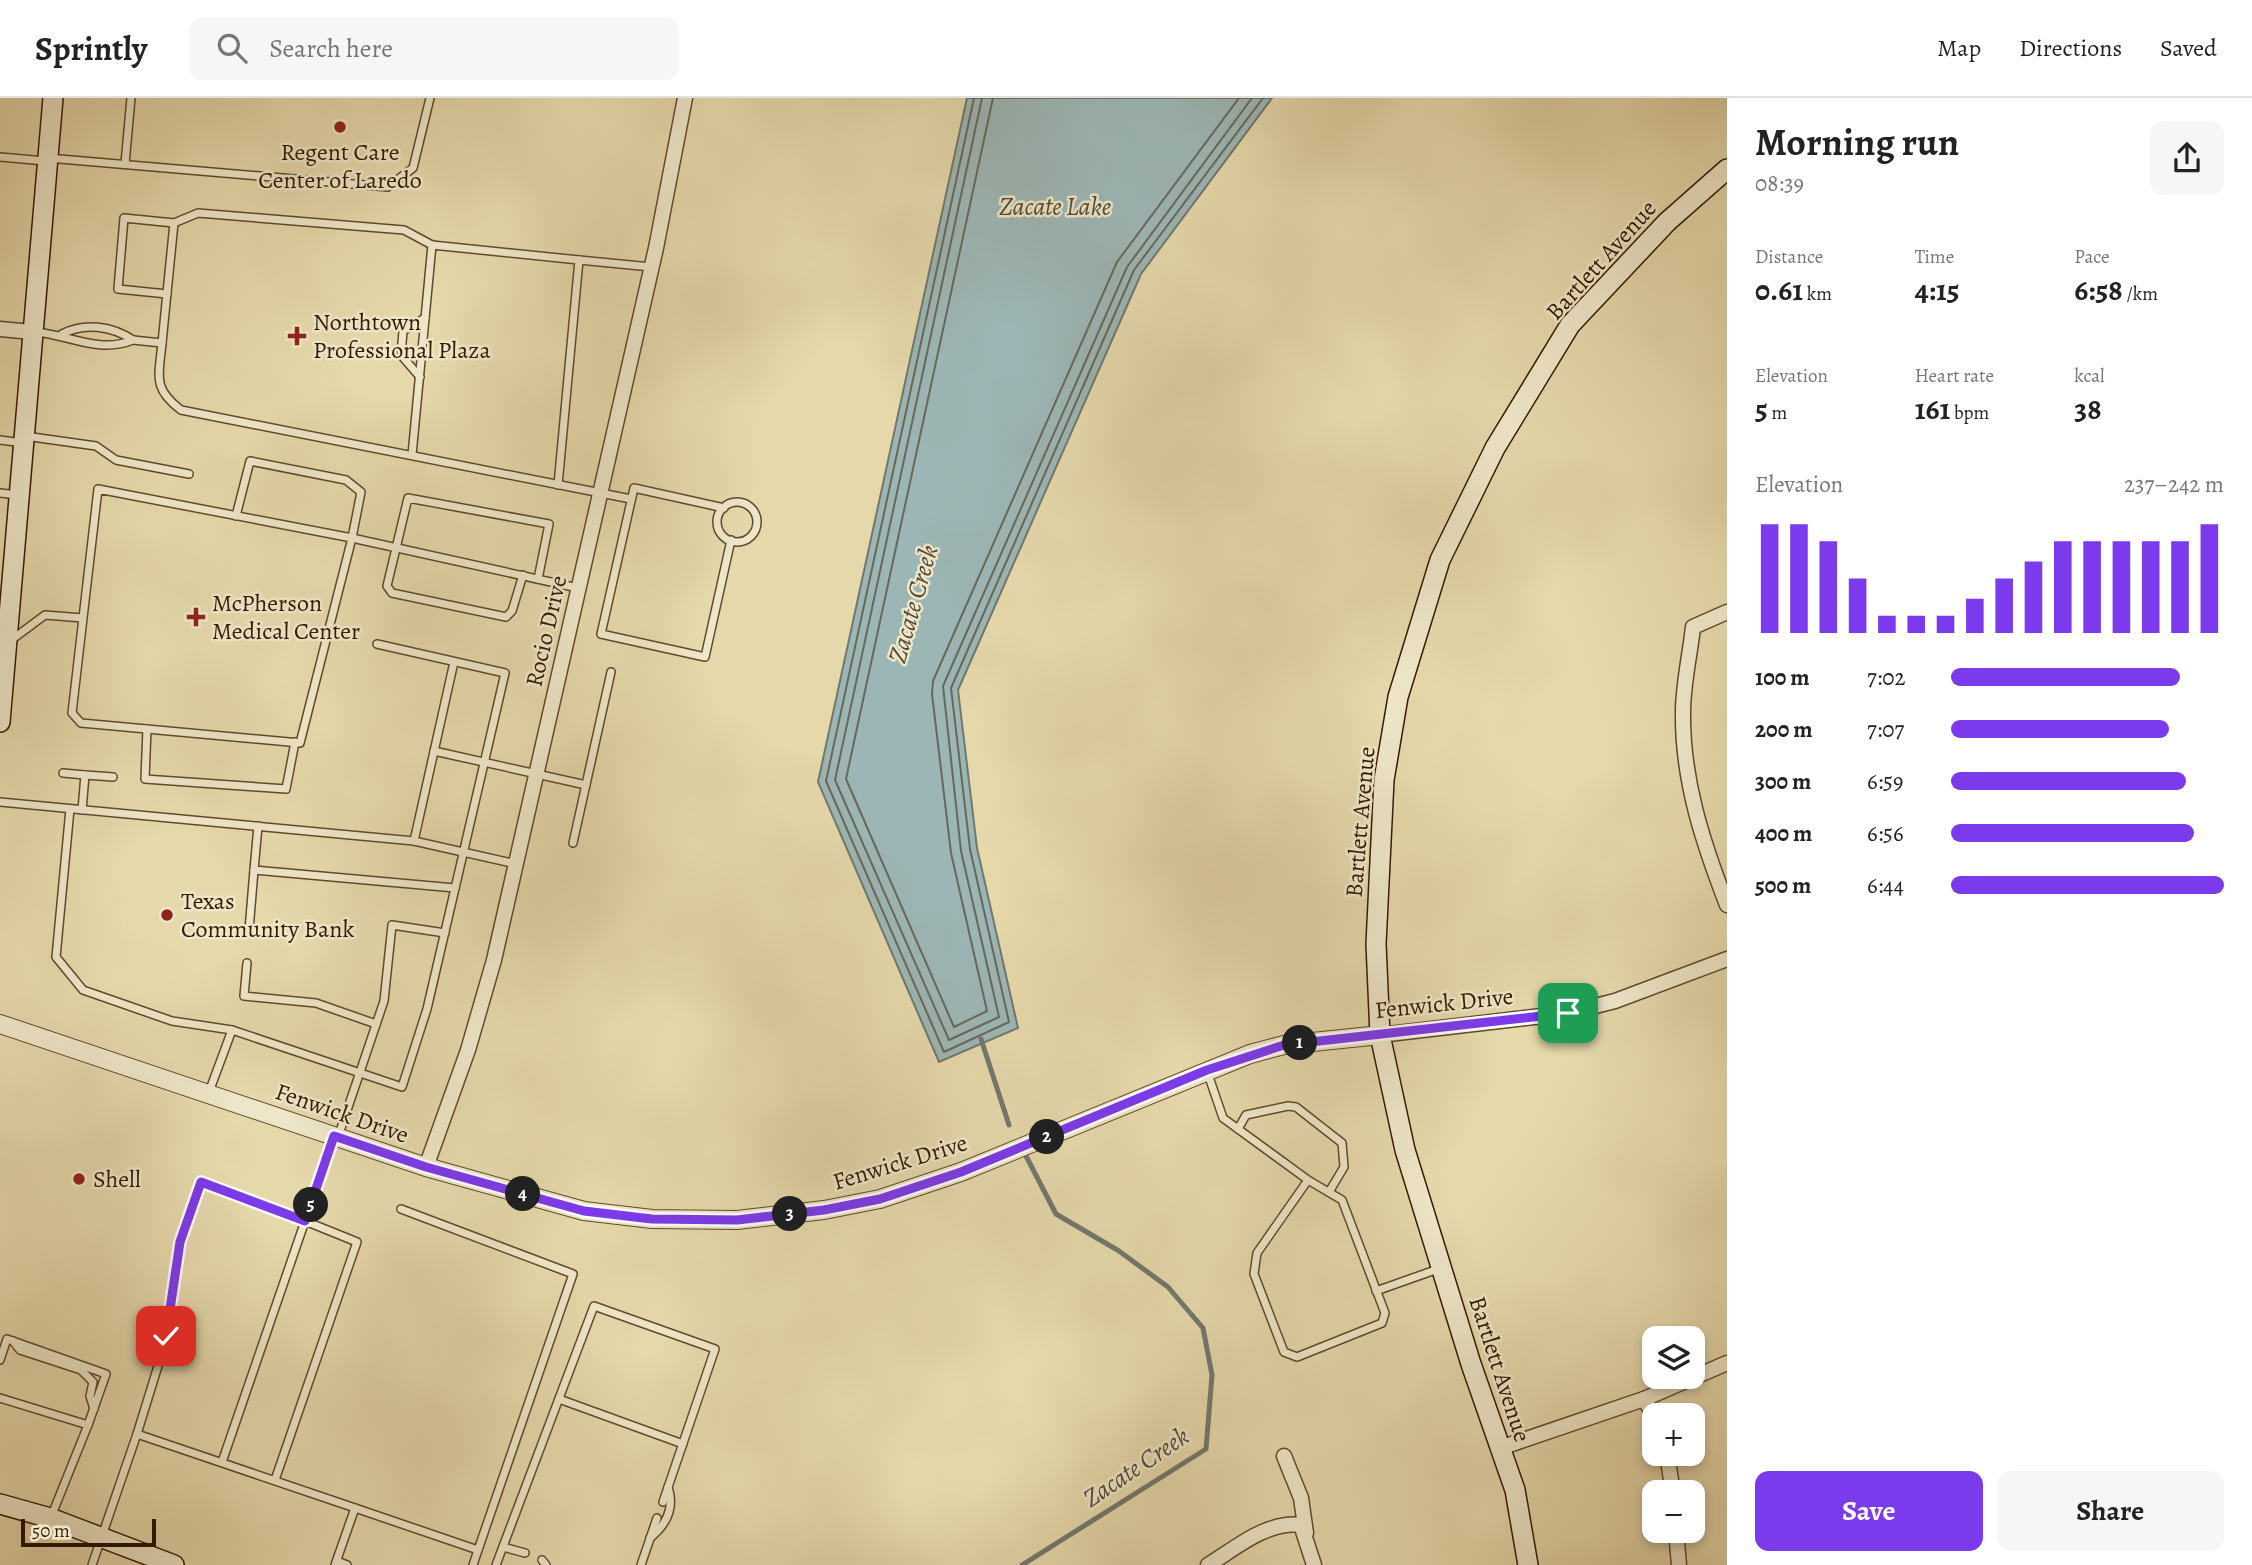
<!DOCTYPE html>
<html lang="en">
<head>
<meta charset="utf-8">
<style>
	body { margin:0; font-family:Alegreya,serif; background:#f6f6f6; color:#222; height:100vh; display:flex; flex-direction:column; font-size:26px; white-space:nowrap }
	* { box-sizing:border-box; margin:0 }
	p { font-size:23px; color:#767676 }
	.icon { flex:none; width:38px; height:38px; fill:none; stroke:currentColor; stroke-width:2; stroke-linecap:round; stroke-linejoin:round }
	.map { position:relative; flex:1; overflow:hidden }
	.panel { display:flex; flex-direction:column; background:#fff; width:525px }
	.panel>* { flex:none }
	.buttons { position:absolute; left:1642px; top:1228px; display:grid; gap:14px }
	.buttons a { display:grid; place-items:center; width:63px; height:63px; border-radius:14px; background:#fff; box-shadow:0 4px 10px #0003; font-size:35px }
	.scale { position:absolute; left:21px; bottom:18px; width:135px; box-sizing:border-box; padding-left:7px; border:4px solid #331a00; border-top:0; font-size:19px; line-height:24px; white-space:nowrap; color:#331a00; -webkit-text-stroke:5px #eee6c8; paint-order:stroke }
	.pin { position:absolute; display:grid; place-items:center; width:60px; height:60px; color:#fff; margin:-30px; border-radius:14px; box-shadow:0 4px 10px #0006 }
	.km { position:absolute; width:35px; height:35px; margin:-18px; border-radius:50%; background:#222; color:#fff; font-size:19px; line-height:35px; text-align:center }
	.round { display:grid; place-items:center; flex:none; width:74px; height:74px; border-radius:14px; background:#f6f6f6 }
	.overview { display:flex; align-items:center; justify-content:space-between; height:119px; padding:0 28px }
	h1 { font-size:38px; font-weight:700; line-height:52px }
	.figures { display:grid; grid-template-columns:repeat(3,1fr); gap:10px; height:119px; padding:7px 28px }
	.figures div { display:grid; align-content:center }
	.figures b { font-size:30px; font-weight:700 }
	.figures small { font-size:19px; font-weight:400 }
	.figures p { font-size:19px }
	.chart { height:196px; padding:14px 28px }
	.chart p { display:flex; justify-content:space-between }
	.chart svg { width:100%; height:126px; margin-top:7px; stroke:#7c3aed; stroke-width:6 }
	.primary-button { display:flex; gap:14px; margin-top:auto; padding:14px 28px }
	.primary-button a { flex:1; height:80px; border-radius:14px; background:#7c3aed; color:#fff; font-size:28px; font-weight:700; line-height:80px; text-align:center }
	.primary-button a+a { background:#f6f6f6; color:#222 }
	ul { padding:0 28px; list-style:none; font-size:23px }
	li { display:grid; grid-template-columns:112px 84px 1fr; align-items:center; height:52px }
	li i { height:18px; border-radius:9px; background:#7c3aed }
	header { display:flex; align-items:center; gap:42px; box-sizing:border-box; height:98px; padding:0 35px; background:#fff; border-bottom:2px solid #e0e0e0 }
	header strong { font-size:33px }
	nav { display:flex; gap:38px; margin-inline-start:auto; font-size:24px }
	.search { width:490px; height:63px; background:#f6f6f6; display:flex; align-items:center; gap:18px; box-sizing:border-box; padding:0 24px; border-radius:14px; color:#767676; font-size:26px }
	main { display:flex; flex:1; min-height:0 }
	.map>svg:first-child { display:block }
	.water { fill:#9cb6b5; stroke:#72786d; stroke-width:2 }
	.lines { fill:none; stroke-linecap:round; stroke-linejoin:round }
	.shore { stroke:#68685a; stroke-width:2 }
	.stream { stroke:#72786d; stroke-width:5 }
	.service-casing { stroke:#604a2b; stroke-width:10 }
	.minor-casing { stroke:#604a2b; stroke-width:17 }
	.tertiary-casing { stroke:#604a2b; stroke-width:20 }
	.secondary-casing { stroke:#331a00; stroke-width:22 }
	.service { stroke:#eee6c8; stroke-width:7 }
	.minor { stroke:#eee6c8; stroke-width:14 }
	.tertiary { stroke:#eee6c8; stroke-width:18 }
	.secondary { stroke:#eee6c8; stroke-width:19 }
	.route-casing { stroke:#fff; stroke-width:14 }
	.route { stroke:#7c3aed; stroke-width:9 }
	.poi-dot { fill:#8f2418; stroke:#eee6c8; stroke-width:2.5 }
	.labels { text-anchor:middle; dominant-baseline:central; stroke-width:5; stroke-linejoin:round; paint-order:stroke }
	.poi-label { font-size:24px; fill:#331a00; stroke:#eee6c8; text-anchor:start }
	.street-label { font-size:24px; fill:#331a00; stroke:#eee6c8 }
	.water-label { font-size:26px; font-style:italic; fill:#524936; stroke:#eee6c8 }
</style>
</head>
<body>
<header>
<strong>Sprintly</strong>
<div class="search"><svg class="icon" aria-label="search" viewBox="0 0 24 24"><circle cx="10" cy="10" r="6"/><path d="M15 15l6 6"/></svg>Search here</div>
<nav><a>Map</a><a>Directions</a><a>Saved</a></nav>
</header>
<main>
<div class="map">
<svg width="1727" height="1467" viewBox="0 0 1727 1467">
	<rect width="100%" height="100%" fill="#e5d8ab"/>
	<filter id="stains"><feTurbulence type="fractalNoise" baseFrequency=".00286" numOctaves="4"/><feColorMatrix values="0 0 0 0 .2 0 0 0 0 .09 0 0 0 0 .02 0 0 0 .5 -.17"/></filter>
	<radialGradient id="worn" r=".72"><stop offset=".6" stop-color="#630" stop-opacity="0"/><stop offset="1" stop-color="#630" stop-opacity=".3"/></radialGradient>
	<!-- water -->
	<polygon class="water" points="967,0 1272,0 1141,176 958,592 977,750 1018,930 939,964 818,684"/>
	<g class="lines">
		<!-- shore -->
		<g class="shore">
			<polyline points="974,0 826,683 944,954 1009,924 970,751 951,590 1134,172 1263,0"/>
			<polyline points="982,0 835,682 949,942 999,919 961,753 943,588 1127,169 1252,0"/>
			<polyline points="993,0 846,681 954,929 987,913 951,755 932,596 933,583 1117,164 1239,0"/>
		</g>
		<!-- stream -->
		<g class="stream">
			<polyline points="981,941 1009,1027"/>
			<polyline points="1022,1467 1206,1351 1212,1277 1203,1230 1168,1189 1119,1153 1056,1116 1025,1056"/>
		</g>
		<!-- service casing -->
		<g class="service-casing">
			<g id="service">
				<polyline points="0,59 45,63"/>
				<polyline points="48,60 388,89 413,70 430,0"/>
				<polyline points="125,66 131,0"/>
				<polyline points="579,162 651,169"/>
				<polyline points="167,196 118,191 124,120 174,125 198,115 404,132 432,147"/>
				<path d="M36,234C69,237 99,256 133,242C112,228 84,224 62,236"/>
				<path d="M133,242L162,245C159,278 152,290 181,312L631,401"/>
				<polyline points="162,245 174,125"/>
				<polyline points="420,279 401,257 403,233 425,220"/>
				<polyline points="25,338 96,348 116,362 189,376"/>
				<polyline points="0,342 23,345"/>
				<polyline points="412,357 432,147 579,162 558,387"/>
				<polyline points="0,395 17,397"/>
				<circle cx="737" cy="424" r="20"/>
				<polyline points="724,410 634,390 601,536 705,559 731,442"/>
				<polyline points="236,418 250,363 346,382 361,394 352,440 578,490"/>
				<polyline points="523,477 512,513 506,519 392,495 387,488 408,400 549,426 538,481"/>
				<polyline points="10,543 45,517 83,520 72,615 81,625 300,645 352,440 98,391 83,520"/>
				<polyline points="147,631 145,681 286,691 295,644"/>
				<polyline points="434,653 586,687"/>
				<polyline points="63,675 85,677"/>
				<polyline points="0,704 414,743 516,766"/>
				<polyline points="70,711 56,859 83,892 172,923 232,932 402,989 427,911 505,575 377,546"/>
				<polyline points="82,712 85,677 113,679"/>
				<polyline points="258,728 254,772 455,790"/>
				<polyline points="414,743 454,564"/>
				<polyline points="573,745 611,574"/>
				<polyline points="249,832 254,772"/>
				<polyline points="247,865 244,898 316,905 376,926"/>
				<polyline points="1207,973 1223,1020 1308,1082 1342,1102 1385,1215 1382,1225 1297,1259 1284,1254 1254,1176 1257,1155 1308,1082"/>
				<polyline points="209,994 232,932"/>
				<polyline points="1238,1031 1246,1017 1288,1008 1296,1009 1342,1045 1344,1069 1329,1094"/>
				<polyline points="338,1039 384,903 392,827 445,835"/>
				<polyline points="1376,1193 1441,1170"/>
				<polyline points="13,1243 20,1252 81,1272 93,1284 90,1298 94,1311"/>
				<polyline points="0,1262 7,1241 106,1276 88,1327"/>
				<polyline points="0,1300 88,1327 51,1419"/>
				<polyline points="559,1301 683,1346"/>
				<polyline points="137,1336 166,1242 180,1144 201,1084 305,1123 222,1364"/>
				<polyline points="275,1382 357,1144 305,1123 334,1038"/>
				<path d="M650,1440C666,1427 675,1410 668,1389"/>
				<polyline points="503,1449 525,1455"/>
				<polyline points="542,1462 546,1467"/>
				<polyline points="337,1463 347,1467"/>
				<polyline points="92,1467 137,1336 355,1410"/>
				<polyline points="335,1467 355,1410 478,1452 573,1176 401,1111"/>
				<polyline points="473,1467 478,1452"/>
				<polyline points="496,1467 594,1208 715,1251 663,1404"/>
				<polyline points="641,1467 657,1420"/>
			</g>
		</g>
		<!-- minor casing -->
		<g class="minor-casing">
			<g id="minor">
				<polyline points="0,231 32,234"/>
				<path d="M1727,514L1693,529C1690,557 1683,586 1683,614C1682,682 1703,745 1727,807"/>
				<polyline points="1380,937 1568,915 1615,903 1727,861"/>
				<polyline points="426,1069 468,952 494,862 656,150 685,0"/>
				<polyline points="1644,1301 1654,1318"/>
				<polyline points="1500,1350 1644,1301 1727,1265"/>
				<polyline points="1667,1356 1673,1395"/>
				<polyline points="1284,1358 1301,1400 1306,1435"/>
				<polyline points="1676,1433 1679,1467"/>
				<path d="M1208,1467C1236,1450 1266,1423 1301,1427L1314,1467"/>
			</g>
		</g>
		<!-- tertiary casing -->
		<g class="tertiary-casing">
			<polyline id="tertiary" points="0,926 426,1069 584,1113 652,1121 737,1122 824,1112 880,1101 961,1074 1250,956 1284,947 1380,937"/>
		</g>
		<!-- secondary casing -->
		<g class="secondary-casing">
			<g id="secondary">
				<polyline points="0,624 53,0"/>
				<polyline points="0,1406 50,1420 174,1467"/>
				<polyline points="1528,1467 1515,1392 1471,1266 1405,1052 1380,937 1376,846 1384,682 1398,599 1440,462 1495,350 1570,227 1667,124 1727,71"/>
			</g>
		</g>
		<!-- service -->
		<use href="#service" class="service"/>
		<!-- minor -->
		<use href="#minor" class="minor"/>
		<!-- tertiary -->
		<use href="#tertiary" class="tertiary"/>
		<!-- secondary -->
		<use href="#secondary" class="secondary"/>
	</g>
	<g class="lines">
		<!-- route casing -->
		<g class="route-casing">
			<polyline id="route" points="166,1238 180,1144 201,1084 305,1123 334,1038 426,1069 584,1113 652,1121 737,1122 824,1112 880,1101 961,1074 1207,972 1284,947 1568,915"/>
		</g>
		<!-- route -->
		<use href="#route" class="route"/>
	</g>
	<!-- markers -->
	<g class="poi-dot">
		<circle cx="340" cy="29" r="7"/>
		<path d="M293.5 227.5h7v7h7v7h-7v7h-7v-7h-7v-7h7z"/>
		<path d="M192.5 508.5h7v7h7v7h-7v7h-7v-7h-7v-7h7z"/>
		<circle cx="167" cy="817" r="7"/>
		<circle cx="79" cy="1081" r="7"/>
	</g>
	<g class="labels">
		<!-- poi labels -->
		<g class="poi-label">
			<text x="340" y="54" text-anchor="middle">Regent Care<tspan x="340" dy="28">Center of Laredo</tspan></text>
			<text x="313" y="224">Northtown<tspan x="313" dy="28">Professional Plaza</tspan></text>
			<text x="212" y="505">McPherson<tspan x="212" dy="28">Medical Center</tspan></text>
			<text x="181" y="803">Texas<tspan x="181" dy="28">Community Bank</tspan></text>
			<text x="93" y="1081">Shell</text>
		</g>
		<!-- street labels -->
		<g class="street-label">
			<text transform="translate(1601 162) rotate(-48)">Bartlett Avenue</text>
			<text transform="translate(546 533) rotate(-77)">Rocio Drive</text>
			<text transform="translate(1360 724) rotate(-85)">Bartlett Avenue</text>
			<text transform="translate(1444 905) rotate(-6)">Fenwick Drive</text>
			<text transform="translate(342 1015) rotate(19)">Fenwick Drive</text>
			<text transform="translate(900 1064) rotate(-17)">Fenwick Drive</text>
			<text transform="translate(1500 1271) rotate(72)">Bartlett Avenue</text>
		</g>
		<!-- water labels -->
		<g class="water-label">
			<text x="1055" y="108">Zacate Lake</text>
			<text transform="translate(913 506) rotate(-74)">Zacate Creek</text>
			<text transform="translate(1136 1369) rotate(-34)">Zacate Creek</text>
		</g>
	</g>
	<rect width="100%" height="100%" filter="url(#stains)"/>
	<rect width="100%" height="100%" fill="url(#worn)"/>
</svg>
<div class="buttons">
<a><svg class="icon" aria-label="layers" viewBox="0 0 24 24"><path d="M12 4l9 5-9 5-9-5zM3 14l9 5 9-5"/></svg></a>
<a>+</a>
<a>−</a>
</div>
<div class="scale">50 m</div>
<div class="pin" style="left:1568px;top:915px;background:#1e9e55"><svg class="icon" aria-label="arrive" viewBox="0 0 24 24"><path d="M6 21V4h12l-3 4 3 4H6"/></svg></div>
<div class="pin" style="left:166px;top:1238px;background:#d93025"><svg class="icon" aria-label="check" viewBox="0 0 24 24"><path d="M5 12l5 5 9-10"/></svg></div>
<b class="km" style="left:1300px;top:945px">1</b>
<b class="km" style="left:1047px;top:1039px">2</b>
<b class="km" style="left:790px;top:1116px">3</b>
<b class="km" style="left:523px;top:1096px">4</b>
<b class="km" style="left:311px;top:1107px">5</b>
</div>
<section class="panel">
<div class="overview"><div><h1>Morning run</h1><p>08:39</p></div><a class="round"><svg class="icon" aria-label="share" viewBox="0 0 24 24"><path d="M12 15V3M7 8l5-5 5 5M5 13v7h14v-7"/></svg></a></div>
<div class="figures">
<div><p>Distance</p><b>0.61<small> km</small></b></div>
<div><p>Time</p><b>4:15</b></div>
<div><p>Pace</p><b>6:58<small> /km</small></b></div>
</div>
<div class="figures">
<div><p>Elevation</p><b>5<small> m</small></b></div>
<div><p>Heart rate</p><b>161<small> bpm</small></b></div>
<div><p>kcal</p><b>38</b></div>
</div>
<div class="chart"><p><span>Elevation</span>237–242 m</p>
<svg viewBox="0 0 160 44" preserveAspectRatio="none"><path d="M5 44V6M15 44V6M25 44V12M35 44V25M45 44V38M55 44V38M65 44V38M75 44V32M85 44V25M95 44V19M105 44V12M115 44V12M125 44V12M135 44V12M145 44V12M155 44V6"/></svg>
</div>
<ul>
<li><b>100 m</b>7:02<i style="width:84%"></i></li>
<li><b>200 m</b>7:07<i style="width:80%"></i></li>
<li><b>300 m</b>6:59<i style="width:86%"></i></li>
<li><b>400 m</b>6:56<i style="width:89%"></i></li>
<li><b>500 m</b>6:44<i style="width:100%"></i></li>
</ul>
<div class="primary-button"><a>Save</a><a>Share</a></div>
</section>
</main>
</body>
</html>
